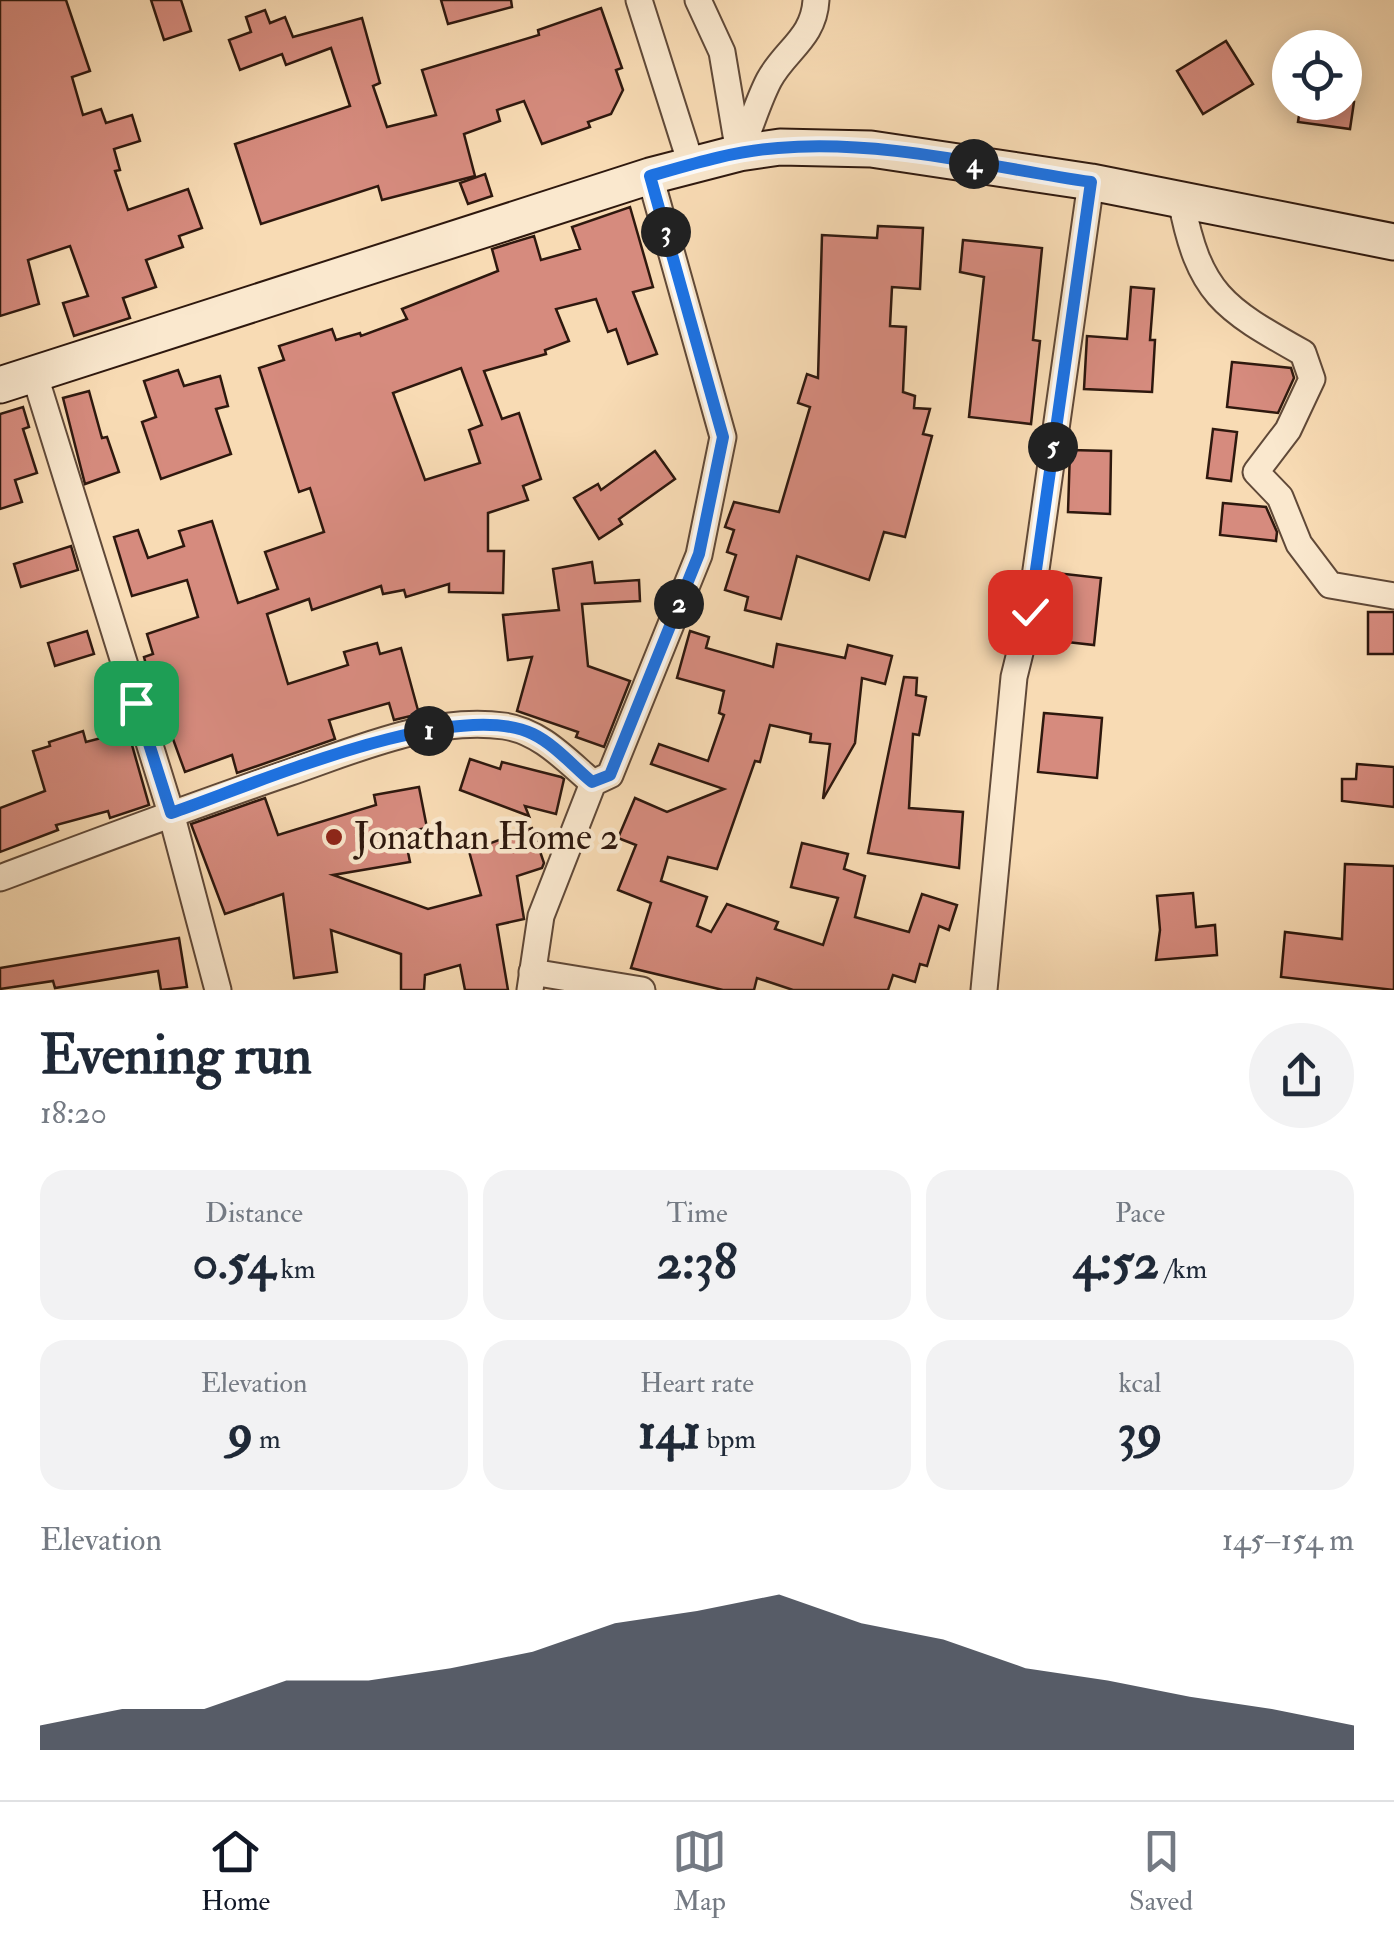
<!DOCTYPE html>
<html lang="en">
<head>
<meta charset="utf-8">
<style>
	body { margin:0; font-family:"IM FELL Double Pica",serif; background:#f2f2f3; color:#1f2937; height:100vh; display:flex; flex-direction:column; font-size:38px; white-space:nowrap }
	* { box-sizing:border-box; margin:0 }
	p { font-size:32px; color:#747a83 }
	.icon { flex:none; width:55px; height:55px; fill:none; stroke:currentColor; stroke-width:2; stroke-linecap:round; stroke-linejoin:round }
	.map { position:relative; height:990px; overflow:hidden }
	.drawer { display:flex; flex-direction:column; background:#fff; flex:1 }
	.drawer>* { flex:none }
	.tools { position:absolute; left:1272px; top:30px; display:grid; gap:20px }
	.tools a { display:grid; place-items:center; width:90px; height:90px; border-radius:50%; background:#fff; box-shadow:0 5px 25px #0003; font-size:50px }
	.pin { position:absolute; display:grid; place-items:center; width:85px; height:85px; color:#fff; margin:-42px; border-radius:20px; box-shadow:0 5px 15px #0006 }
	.km { position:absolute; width:50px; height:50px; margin:-25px; border-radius:50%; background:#222; color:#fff; font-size:28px; line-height:50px; text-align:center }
	.round { display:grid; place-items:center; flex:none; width:105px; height:105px; border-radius:52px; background:#f2f2f3 }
	.overview { display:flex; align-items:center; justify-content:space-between; height:170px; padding:0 40px }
	h1 { font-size:55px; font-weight:700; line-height:75px }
	.metrics { display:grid; grid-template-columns:repeat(3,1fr); gap:15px; height:170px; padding:10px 40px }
	.metrics div { display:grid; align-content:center; border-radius:25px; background:#f2f2f3; text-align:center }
	.metrics b { font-size:50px; font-weight:700 }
	.metrics small { font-size:28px; font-weight:400 }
	.metrics p { font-size:28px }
	.chart { height:280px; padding:20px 40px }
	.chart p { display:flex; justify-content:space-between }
	.chart svg { width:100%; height:180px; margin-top:10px; fill:#111827; opacity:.7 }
	.dock { display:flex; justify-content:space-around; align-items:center; height:140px; border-top:2px solid #e0e1e3; background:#fff; font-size:28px; color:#747a83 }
	.dock a { display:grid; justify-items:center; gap:5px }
	.dock .selected { color:#111827 }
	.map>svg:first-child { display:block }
	.building { fill:#d68b7e; stroke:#2e180e; stroke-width:2.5; fill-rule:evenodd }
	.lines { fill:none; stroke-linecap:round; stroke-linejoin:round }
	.street-casing { stroke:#604938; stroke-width:29 }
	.secondary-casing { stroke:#2e180e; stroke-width:39 }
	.street { stroke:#fae8ce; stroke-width:25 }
	.secondary { stroke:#fae8ce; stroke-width:35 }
	.route-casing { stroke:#fff; stroke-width:20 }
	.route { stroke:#1a73e8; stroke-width:12 }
	.poi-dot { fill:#8f2418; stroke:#fae8ce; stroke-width:4 }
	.labels { text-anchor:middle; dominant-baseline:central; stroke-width:9; stroke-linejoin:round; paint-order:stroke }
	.poi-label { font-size:38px; fill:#2e180e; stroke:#fae8ce; text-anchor:start }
</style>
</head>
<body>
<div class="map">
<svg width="1394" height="990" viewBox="0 0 1394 990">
	<rect width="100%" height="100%" fill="#f8dbb4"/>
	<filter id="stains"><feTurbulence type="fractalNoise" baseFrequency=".002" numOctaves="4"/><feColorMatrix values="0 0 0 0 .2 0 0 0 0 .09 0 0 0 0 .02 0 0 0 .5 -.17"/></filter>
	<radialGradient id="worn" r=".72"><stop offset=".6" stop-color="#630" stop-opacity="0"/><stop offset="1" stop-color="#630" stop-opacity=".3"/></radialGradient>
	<!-- building -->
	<g class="building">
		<polygon points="0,0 66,0 90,71 72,77 83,115 101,109 106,123 132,115 140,141 114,149 120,170 115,171 128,210 188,189 202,228 179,236 183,247 146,260 156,287 123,298 130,318 74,336 63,303 88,296 70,246 28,260 39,304 0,316"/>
		<polygon points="151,0 181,0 191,31 164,40"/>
		<polygon points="441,0 511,0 512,7 448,24"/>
		<polygon points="601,8 622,68 616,70 623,90 611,114 588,122 590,127 542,144 524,101 497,110 500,121 464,134 475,176 382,200 378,186 261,224 235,144 350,106 331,48 286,65 282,54 240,70 229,40 251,32 246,17 265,10 270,23 285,17 293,37 362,18 380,83 373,86 387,127 436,115 422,70 539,35 538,30"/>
		<polygon points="1226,41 1253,84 1203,114 1177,71"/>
		<polygon points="1301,102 1354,102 1350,129 1298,122"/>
		<polygon points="485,174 492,196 468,204 460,183"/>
		<path d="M630,207L653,287L633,292L657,354L628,364L616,329L608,332L596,299L556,309L569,341L545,350L546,354L484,371L502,419L519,413L541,479L523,486L528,500L488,513V551H504L503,593L449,592V584L406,597L404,590L383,594L381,586L312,610L309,599L267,614L288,684L348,665L344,652L377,643L380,654L401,648L419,714L394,720L389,703L329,720L335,739L237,773L232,755L185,772L173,739L166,741L144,657L153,654L147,634L198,617L187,580L132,596L114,537L138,530L148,558L184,546L179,531L212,521L238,603L278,589L265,552L324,532L310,488L299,492L259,368L284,360L279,346L332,329L336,340L360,333L361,336L407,319L402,309L498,271L492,249L534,236L541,260L580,249L572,227ZM461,368L482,425L469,430L480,463L425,480L393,393Z"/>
		<polygon points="878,226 923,228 920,289 892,287 890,326 906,327 903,392 915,396 914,408 930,409 923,434 932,436 905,537 884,532 869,580 797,556 781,619 745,610 748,597 725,590 736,555 727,552 734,530 725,527 734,502 779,512 810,407 798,403 807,374 818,378 822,235 877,238"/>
		<polygon points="963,240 1042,248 1033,340 1040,341 1031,424 969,417 984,277 960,272"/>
		<polygon points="1131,287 1154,289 1150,340 1155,340 1152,392 1084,389 1087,336 1127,339"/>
		<polygon points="1232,362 1291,368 1294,378 1278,413 1227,407"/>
		<polygon points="178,370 184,386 220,376 228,406 216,409 231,454 161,479 142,422 156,417 144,381"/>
		<polygon points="89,391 102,438 107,437 119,472 85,484 63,398"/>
		<polygon points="23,407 29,427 23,429 37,473 15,480 22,502 0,509 0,414"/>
		<polygon points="1213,429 1237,432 1231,481 1207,478"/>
		<polygon points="1070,450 1111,451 1110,514 1068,512"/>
		<polygon points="655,451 675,479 619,519 622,524 599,539 574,498 598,484 601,490"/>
		<polygon points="1223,503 1266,507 1277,532 1276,541 1220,535"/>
		<polygon points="71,546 78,570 21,587 14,564"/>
		<polygon points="592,562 595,583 639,580 640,601 582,604 588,666 630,681 604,747 576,737 578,732 517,711 532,657 508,660 503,615 559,610 553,569"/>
		<polygon points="1056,573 1101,578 1094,645 1049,640"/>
		<rect x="1368" y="612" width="26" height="42"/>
		<polygon points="87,631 94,654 55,666 48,643"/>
		<polygon points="690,631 709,637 706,648 773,667 777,644 845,658 848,645 892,656 885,684 862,678 855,743 823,799 830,744 810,742 811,734 770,725 760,762 755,761 717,869 668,857 661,881 707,897 697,926 711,932 727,904 778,922 775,929 823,945 838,898 791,887 802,843 848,854 844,869 865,876 855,917 909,932 922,894 957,905 949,930 939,926 927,966 920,964 915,982 893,975 888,990 793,990 757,978 754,990 723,990 631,968 651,903 618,890 636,845 618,838 635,798 667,812 724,789 651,764 659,744 708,761 724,715 719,713 724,691 677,678"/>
		<polygon points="904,677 917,678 916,695 926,697 919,735 913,734 909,808 963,812 959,868 868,853"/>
		<polygon points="1044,713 1102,718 1097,778 1038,772"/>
		<polygon points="83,731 86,742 128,731 149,805 110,818 108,811 56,825 58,830 0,852 0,808 45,791 33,751 50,746 49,742"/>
		<polygon points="470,759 500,769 502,762 561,777 564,779 556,814 525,806 529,816 460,790"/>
		<polygon points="1357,764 1394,767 1394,807 1342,801 1342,779 1356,779"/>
		<polygon points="419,787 427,828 404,832 410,862 333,875 428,909 481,895 469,851 532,828 544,863 542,868 517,876 524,919 497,925 508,990 465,990 460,965 425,975 424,990 401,990 401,954 331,930 337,972 294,978 283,894 225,914 191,824 265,798 278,835 376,805 374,795"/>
		<polygon points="1345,864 1394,866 1394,990 1281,977 1285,932 1342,939"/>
		<polygon points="1193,893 1196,927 1215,925 1217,955 1156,960 1160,930 1157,896"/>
		<polygon points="179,938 187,987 161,990 158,971 55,988 53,981 0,989 0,968"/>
	</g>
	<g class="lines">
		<!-- street casing -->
		<g class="street-casing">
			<g id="street">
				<polyline points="639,0 691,164"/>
				<polyline points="698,0 722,52 739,153"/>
				<path d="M739,153C750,130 757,103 769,80C785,50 814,38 816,0"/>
				<path d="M1181,200C1199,294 1223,308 1303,353L1312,379L1288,430L1256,472L1280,497L1299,544L1330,585L1394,596"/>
				<polyline points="34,373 171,813 218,990"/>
				<path d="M0,878C96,842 191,806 288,773C355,750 431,716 504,726C540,731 566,760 593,783"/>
				<polyline points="532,972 642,990"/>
				<polyline points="530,990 541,916 593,783 610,775 699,555 723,437 650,176"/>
				<polyline points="984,990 1014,677 1030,612 1091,182"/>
			</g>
		</g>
		<!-- secondary casing -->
		<g class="secondary-casing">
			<polyline id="secondary" points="0,385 650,176 739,153 780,147 871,149 1091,182 1394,242"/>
		</g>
		<!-- street -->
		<use href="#street" class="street"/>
		<!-- secondary -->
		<use href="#secondary" class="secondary"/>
	</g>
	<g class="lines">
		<!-- route casing -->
		<g class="route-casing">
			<path id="route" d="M136,703L171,813C253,785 455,696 533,734C554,744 574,767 592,782L610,775L699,554L723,437L650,176C692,164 734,151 778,148C881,139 989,167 1091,182L1030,612"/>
		</g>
		<!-- route -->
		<use href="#route" class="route"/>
	</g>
	<!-- markers -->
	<circle class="poi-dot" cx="334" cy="837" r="10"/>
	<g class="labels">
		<!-- poi labels -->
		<g class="poi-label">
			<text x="354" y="837">Jonathan Home 2</text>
		</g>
	</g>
	<rect width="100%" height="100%" filter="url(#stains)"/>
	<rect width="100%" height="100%" fill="url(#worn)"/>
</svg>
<div class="tools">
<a><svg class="icon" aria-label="locate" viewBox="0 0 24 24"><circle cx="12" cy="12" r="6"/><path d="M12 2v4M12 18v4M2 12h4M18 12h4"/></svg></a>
</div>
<div class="pin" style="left:136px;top:703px;background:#1e9e55"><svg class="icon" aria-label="arrive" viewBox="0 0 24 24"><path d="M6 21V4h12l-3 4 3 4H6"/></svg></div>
<div class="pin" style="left:1030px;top:612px;background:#d93025"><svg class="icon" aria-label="check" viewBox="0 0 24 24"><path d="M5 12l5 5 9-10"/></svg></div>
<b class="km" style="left:429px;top:731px">1</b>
<b class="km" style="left:679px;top:604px">2</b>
<b class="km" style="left:666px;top:232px">3</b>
<b class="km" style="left:974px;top:164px">4</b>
<b class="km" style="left:1053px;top:447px">5</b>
</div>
<section class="drawer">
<div class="overview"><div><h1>Evening run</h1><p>18:20</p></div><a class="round"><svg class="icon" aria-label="share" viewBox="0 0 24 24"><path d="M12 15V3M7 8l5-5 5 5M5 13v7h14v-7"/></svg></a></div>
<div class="metrics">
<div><p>Distance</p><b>0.54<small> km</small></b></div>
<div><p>Time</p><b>2:38</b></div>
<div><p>Pace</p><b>4:52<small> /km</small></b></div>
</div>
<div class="metrics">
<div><p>Elevation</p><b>9<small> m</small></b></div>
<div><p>Heart rate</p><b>141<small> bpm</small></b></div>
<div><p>kcal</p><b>39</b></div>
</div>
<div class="chart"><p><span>Elevation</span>145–154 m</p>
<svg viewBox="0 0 160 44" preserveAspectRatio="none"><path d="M0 44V38L10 34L20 34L30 27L40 27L50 24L60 20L70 13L80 10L90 6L100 13L110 17L120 24L130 27L140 31L150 34L160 38V44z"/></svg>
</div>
</section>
<nav class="dock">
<a class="selected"><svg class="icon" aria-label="home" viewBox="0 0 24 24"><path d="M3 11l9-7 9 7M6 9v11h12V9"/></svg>Home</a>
<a><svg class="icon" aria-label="map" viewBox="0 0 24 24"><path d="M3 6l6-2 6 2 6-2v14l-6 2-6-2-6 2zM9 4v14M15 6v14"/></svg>Map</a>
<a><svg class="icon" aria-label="saved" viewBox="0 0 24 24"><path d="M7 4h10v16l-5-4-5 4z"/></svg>Saved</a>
</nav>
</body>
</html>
